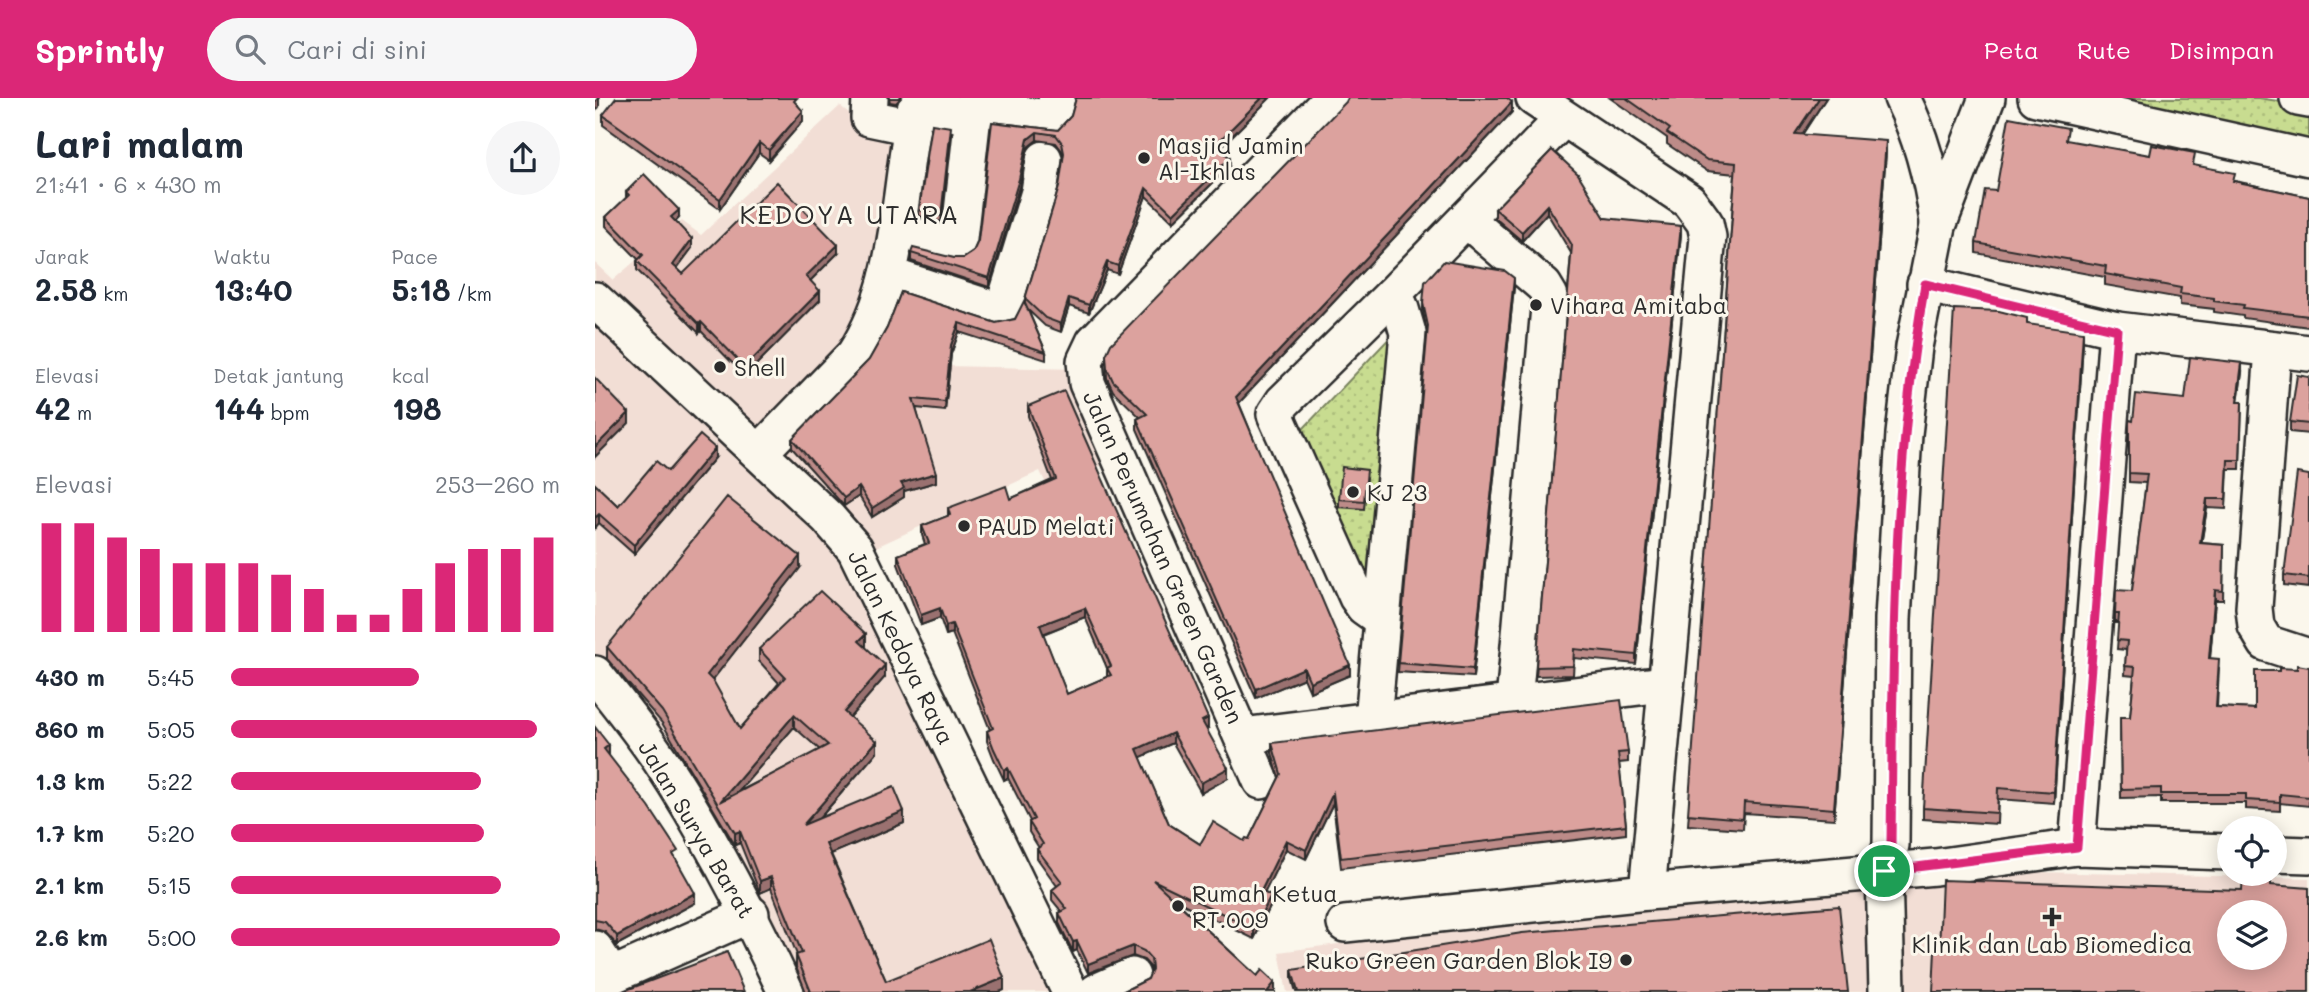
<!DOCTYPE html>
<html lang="id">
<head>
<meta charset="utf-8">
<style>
	body { margin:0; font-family:Mali,sans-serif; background:#f6f6f7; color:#1f2937; height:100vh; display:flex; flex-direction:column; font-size:26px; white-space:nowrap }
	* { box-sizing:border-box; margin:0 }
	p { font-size:23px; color:#747a83 }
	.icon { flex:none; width:38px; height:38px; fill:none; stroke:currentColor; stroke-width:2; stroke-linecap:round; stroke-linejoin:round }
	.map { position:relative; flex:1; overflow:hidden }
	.side { display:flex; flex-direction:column; background:#fff; width:595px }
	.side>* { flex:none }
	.tools { position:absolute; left:1622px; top:718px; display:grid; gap:14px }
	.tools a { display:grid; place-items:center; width:70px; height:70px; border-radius:50%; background:#fff; box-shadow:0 4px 18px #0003; font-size:35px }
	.pin { position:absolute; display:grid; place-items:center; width:60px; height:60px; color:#fff; margin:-30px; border:4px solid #fff; border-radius:50%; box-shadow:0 2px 7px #0007 }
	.round { display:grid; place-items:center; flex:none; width:74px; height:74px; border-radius:37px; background:#f6f6f7 }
	.headline { display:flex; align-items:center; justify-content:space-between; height:119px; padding:0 35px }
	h1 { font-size:38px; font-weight:700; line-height:52px }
	.stats { display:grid; grid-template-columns:repeat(3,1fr); gap:10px; height:119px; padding:7px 35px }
	.stats div { display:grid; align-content:center }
	.stats b { font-size:30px; font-weight:700 }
	.stats small { font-size:19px; font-weight:400 }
	.stats p { font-size:19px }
	.chart { height:196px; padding:14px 35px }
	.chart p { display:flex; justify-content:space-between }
	.chart svg { width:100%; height:126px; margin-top:7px; stroke:#db2777; stroke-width:6 }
	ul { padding:0 35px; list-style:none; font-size:23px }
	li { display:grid; grid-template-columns:112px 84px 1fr; align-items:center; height:52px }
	li i { height:18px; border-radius:9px; background:#db2777 }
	header { display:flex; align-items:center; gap:42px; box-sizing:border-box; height:98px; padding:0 35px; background:#db2777; color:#fff }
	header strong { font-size:33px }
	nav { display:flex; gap:38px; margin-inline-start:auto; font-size:24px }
	.search { width:490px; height:63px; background:#f6f6f7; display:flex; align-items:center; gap:18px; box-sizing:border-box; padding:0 24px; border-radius:38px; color:#747a83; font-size:26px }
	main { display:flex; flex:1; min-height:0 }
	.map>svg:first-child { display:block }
	.built { fill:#f2ded5; fill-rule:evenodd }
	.park { fill:url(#park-dots); stroke:#7a845e; stroke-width:2 }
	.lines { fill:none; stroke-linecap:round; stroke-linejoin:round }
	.minor-casing { stroke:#2b2b2b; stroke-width:40 }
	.minor { stroke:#fbf7ec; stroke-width:35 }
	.wall { fill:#bd8b88; stroke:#2b2b2b; stroke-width:2; fill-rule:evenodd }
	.shaded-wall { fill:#9a716f; stroke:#2b2b2b; stroke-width:2 }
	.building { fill:#dca29e; stroke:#2b2b2b; stroke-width:2; fill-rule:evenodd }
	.route-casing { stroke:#fff; stroke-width:14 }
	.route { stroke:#db2777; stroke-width:9 }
	.poi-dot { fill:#2b2b2b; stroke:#fbf7ec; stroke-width:2.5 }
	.labels { text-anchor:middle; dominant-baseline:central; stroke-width:6; stroke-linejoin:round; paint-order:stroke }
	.poi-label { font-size:23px; fill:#2b2b2b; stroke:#fbf7ec; text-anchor:start }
	.street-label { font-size:23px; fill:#2b2b2b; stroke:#fbf7ec }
	.quarter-label { font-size:26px; letter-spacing:2px; fill:#2b2b2b; stroke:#fbf7ec }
</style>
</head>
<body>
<header>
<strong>Sprintly</strong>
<div class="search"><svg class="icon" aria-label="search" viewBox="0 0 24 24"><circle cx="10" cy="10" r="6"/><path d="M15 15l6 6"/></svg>Cari di sini</div>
<nav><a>Peta</a><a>Rute</a><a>Disimpan</a></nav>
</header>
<main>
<section class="side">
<div class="headline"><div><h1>Lari malam</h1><p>21:41 · 6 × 430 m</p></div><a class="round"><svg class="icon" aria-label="share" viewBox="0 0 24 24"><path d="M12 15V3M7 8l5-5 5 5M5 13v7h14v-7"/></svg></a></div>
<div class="stats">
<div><p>Jarak</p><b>2.58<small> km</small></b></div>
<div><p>Waktu</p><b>13:40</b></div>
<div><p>Pace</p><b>5:18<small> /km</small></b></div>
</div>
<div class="stats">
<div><p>Elevasi</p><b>42<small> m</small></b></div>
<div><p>Detak jantung</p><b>144<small> bpm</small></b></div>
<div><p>kcal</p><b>198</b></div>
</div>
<div class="chart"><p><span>Elevasi</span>253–260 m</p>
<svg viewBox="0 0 160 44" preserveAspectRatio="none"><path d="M5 44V6M15 44V6M25 44V11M35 44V15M45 44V20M55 44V20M65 44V20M75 44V24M85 44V29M95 44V38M105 44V38M115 44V29M125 44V20M135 44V15M145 44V15M155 44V11"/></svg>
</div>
<ul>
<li><b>430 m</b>5:45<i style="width:57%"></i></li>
<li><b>860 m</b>5:05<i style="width:93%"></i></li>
<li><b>1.3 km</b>5:22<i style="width:76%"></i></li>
<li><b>1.7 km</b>5:20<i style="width:77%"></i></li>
<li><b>2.1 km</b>5:15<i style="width:82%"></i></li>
<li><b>2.6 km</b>5:00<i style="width:100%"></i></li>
</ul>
</section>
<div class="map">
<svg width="1714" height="894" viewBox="0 0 1714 894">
	<defs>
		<pattern id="park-dots" width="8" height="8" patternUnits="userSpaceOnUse" patternTransform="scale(1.75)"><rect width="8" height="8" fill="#c8dc90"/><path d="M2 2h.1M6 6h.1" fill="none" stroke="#acbd7c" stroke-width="1.8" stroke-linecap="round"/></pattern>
	</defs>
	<rect width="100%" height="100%" fill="#fbf7ec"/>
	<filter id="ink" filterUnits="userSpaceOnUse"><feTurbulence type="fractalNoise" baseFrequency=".0143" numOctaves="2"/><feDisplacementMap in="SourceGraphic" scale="14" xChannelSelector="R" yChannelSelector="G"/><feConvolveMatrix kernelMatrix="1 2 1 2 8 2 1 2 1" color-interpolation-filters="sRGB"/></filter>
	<g filter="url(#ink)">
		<!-- built -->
		<g class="built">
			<polygon points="245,8 305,54 267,206 348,268 484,271 524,360 453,390 445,373 279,450 393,682 480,894 193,894 0,560 0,165 18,182 87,123 106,137"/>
			<path d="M1299,771L1714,780V894H692L684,854ZM1634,814H1680V859H1634Z"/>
		</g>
		<!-- park -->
		<g class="park">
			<polygon points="1495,0 1664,0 1714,8 1714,50"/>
			<polygon points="804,230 779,513 708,331"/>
		</g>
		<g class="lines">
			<!-- minor casing -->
			<g class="minor-casing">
				<g id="minor">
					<polyline points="275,0 274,20 317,29"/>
					<polyline points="939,0 1094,103 1110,125 1113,139 1052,794"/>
					<path d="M1307,0C1327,40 1337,80 1343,124"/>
					<polyline points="1441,0 1714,60"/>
					<polyline points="1703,0 1714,2"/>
					<polyline points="872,122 949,188 955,198 919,604"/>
					<polyline points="304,134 363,149 380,0"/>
					<polyline points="293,177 407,214 444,94 449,61"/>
					<polyline points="1330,186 1522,232 1714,255"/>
					<polyline points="0,202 233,420 260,451 475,894"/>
					<polyline points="1678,251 1659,510 1661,528 1671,545 1714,559"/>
					<path d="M164,355L259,257C307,183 303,94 320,11L325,9L378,19L388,10L457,21L462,0"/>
					<polyline points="786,521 769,509 762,499 680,316 688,304 797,197 968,21"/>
					<path d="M0,576C22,604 45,632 65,662C114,736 154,814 191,894"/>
					<polyline points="778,622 813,235 805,208 797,197"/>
					<polyline points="647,638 1069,586"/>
					<polyline points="666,683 492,285 490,263 499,244 737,0"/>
					<polyline points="1482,749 1522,232"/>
					<polyline points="1680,756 1714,757"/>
					<polyline points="750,826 1052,794 1340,769 1482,749 1634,754"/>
					<polyline points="0,851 17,878"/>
					<polyline points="0,885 156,816"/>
					<polyline points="501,894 537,878"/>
					<polyline points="1292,894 1289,773 1296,747 1298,521 1309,336 1319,249 1343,128 1392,0"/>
				</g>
			</g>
			<!-- minor -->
			<use href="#minor" class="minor"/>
		</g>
		<!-- wall -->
		<g class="wall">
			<polygon points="294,0 306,0 301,5 295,4"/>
			<polygon points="481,0 675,0 625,50 635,68 578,124 551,98 523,176 512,172 494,215 474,208 466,234 450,228 433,212 451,254 451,262 364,234 356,256 350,313 321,310 341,384 309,393 309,399 277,419 264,398 249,408 197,350 197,341 274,262 292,230 306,194 401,225 420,221 430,204 430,201 464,89 468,59 467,53 461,45 442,42 433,49 424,89 394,189 316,163 316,155 359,160 369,160 378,154 383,143 397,24 463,32 476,18"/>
			<polygon points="1015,0 1231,0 1207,37 1291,54 1239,721 1149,715 1148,731 1093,727 1140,76 1112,73 1072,46 1072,40"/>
			<polygon points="203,7 208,23 174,62 164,55 125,111 8,27 8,17"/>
			<polygon points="917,14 644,305 755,577 715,594 709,580 661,600 542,331 542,321 545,319 518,293 512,280 511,257"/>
			<polygon points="356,35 346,124 324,118 324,112"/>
			<polygon points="1473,43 1600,68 1640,83 1714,99 1714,229 1648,220 1648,218 1619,214 1619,211 1585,207 1585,200 1510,187 1510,179 1381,155 1381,145 1401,93"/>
			<polygon points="957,52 1010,120 1086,136 1041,566 979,560 978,577 941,578 976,155 952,115 927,143 900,120 900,111"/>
			<polygon points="31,94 84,120 80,124 97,150 82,170 88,176 243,155 215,183 225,202 150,278 106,233 104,235 42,172 42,163 43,161 11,128 11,119 31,100"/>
			<polygon points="919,189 878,579 803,574 832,234 828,213 828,205"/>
			<polygon points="1432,226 1488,244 1459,705 1403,701 1402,726 1328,721 1328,710"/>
			<polygon points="1647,274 1643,304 1647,304 1645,371 1633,371 1631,411 1612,410 1606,445 1629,447 1628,502 1620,502 1615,561 1624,570 1622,609 1660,611 1684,573 1714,569 1714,708 1685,705 1685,713 1651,711 1651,705 1566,705 1566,699 1526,700 1525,619 1535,619 1539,578 1530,577 1531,552 1522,551 1524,525 1520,525 1520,516 1537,493 1551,385 1534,384 1534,322 1538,323 1590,301"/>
			<polygon points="1714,279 1714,336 1695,334 1695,324"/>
			<path d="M433,308L613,630H611L633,680L606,695L578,645L545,659L574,726L605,746L649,743L654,741L684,680L677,655V645L1033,654V664L1024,665L1031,727V736L746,770L738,705L711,761L691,751L669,795L676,807L659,841L580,802L662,878L680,893V894H527L553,881L556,873V870L549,862L538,858L493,875L482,852L478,854L464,825V815L467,814L457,802V792L462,788L442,760V751L444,750L434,734V724L435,723L413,680L409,682L399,661L392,643V633L395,632L357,535L351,537L345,520L326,527L303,466V457L330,446L327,437V428L353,418V410L415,401L457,382L433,318ZM490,519L512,570V579L472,596L448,536Z"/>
			<polygon points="120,360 39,456 4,425 0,430 0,386 23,408 73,373"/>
			<polygon points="1714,377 1714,490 1689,487 1689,477"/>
			<polygon points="772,380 769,411 744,409 744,401"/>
			<path d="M205,470L117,582L145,631L184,585L164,563V551L271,548H270L290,579L255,619L282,654L224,721L309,725L236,756L291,883L409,892L404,894H211L201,869V857H202L176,790L165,795L145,745L140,747L67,625L12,561V549ZM199,629L225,652L143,694Z"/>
			<polygon points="0,629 13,657 82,763 100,805 22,847 10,834 0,831"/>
			<polygon points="697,872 1253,894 701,894 697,880"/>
		</g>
		<!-- shaded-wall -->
		<g class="shaded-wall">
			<polygon points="3,0 4,0 4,9 0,14 0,4"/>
			<polygon points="667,0 675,0 621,54 621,46"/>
			<polygon points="1224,0 1231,0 1200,47 1200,36"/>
			<polygon points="917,4 917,14 641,308 641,299"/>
			<polygon points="208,13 208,23 174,62 174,52"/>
			<polygon points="442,34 442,42 433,49 424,89 394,189 394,180 433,41"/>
			<polygon points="1291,43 1291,54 1239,721 1239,711"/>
			<polygon points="164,45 164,55 125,111 125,101"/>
			<polygon points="635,60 635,68 578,124 578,116"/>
			<polygon points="551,90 551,98 523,176 523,168"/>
			<polygon points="952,107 952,115 927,143 927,134"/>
			<polygon points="84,112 84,120 76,128 76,119"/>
			<polygon points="1086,128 1086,136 1041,566 1041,557"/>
			<polygon points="97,141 97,150 78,176 78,167"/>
			<polygon points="243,147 243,155 211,187 211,178"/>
			<polygon points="512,164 512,172 494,215 494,207"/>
			<polygon points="919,180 919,189 878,579 878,571"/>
			<polygon points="225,193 225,202 150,278 150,269"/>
			<polygon points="474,200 474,208 466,234 466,226"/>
			<polygon points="106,224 106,233 104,235 104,226"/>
			<polygon points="364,225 364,234 356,256 350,313 356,247"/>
			<polygon points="1488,234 1488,244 1459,705 1459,694"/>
			<polygon points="1647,265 1647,274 1642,313 1642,304"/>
			<polygon points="34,315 34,325 0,359 0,349"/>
			<polygon points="120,350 120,360 39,456 39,447"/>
			<polygon points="341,375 341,384 309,393 309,399 277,419 277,410 306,385"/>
			<polygon points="264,389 264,398 249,408 249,400"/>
			<polygon points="1612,401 1612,410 1605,454 1605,445"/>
			<polygon points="4,416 4,425 0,430 0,420"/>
			<polygon points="205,458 205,470 112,589 112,577"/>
			<polygon points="1620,492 1620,502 1614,570 1614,560"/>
			<polygon points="345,510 345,520 326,527 326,517"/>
			<polygon points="490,510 490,519 445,537 445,527"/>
			<polygon points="357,526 357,535 351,537 351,528"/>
			<polygon points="271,536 271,548 264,555 264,543"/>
			<polygon points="290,567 290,579 249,626 249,614"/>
			<polygon points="755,567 755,577 715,594 715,584"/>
			<polygon points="709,570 709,580 661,600 661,591"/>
			<polygon points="199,617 199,629 127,713 125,704"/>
			<polygon points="613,620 613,630 607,632 607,623"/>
			<polygon points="578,635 578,645 542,661 542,651"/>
			<polygon points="282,643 282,654 208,739 208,727"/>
			<polygon points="14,647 14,657 9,661 9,651"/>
			<polygon points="413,670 413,680 409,682 409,672"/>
			<polygon points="633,670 633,680 606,695 606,685"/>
			<polygon points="738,695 738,705 711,761 711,752"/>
			<polygon points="309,713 309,725 231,758 231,746"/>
			<polygon points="145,733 145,745 140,747 140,735"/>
			<polygon points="691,742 691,751 666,802 666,793"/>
			<polygon points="176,779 176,790 165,795 165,783"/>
			<polygon points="100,795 100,805 22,847 22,838"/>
			<polygon points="676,798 676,807 659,841 659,831"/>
			<polygon points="482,843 482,852 478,854 478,844"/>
			<polygon points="538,848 538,858 493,875 493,866"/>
			<polygon points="409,880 409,892 404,894 375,894"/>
			<polygon points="680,884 680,894 672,894"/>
		</g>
		<!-- building -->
		<g class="building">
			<polygon points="21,0 202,0 199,3 208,13 174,52 164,45 125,101 8,17"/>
			<polygon points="481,0 667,0 621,46 635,60 578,116 551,90 523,168 512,164 494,207 474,200 466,226 450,220 430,201 464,89 469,55 467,45 461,37 442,34 433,41 424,81 394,180 316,155 318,150 359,160 369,160 378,154 383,143 397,24 463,32 476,18"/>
			<polygon points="753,0 912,0 917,4 641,299 755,567 715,584 709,570 661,591 542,321 552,316 518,283 512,270 511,257 516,246 751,4"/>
			<polygon points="1031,0 1224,0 1200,36 1291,43 1239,711 1149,704 1148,721 1093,716 1141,65 1112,62 1072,35 1075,31"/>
			<polygon points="1414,19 1473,30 1471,42 1555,57 1557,47 1600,55 1598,67 1640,75 1638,83 1714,99 1714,218 1648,210 1649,207 1619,203 1619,200 1585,196 1586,190 1510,176 1511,168 1381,145 1390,92 1401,93"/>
			<polygon points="337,26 356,29 346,118 324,112"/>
			<polygon points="957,52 983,76 1010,120 1086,128 1041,557 979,551 978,568 941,569 977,147 952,107 927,134 900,111"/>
			<polygon points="49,76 84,112 76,119 97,141 78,167 88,176 182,84 243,147 211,178 225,193 150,269 106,224 104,226 42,163 48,157 11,119 34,97 31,94"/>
			<polygon points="849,163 910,173 919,180 878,571 803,565 833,228 828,205 830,184"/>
			<polygon points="306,194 401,225 420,221 429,203 451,254 364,225 356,247 350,304 318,301 341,375 306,385 309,390 277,410 264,389 249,400 197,341 274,262 292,230"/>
			<polygon points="1359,211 1404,213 1432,220 1432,226 1488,234 1459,694 1403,690 1402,715 1328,710"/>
			<polygon points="1595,259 1647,265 1642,304 1647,304 1645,362 1633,362 1631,401 1612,401 1605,445 1629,447 1628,493 1620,492 1614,560 1624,561 1621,609 1660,611 1660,573 1684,573 1684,570 1702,571 1702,567 1714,569 1714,699 1685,696 1685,704 1651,702 1651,696 1566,696 1566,690 1526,691 1525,619 1535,619 1540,569 1530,568 1532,543 1522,542 1524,516 1520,516 1521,492 1537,493 1552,376 1534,375 1534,322 1538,323 1541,296 1590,301"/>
			<polygon points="1702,277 1714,279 1714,326 1695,324"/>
			<polygon points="0,280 34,315 0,349"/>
			<path d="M469,293L613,620L607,623L633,670L606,685L578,635L542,651L574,726L605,746L618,724L649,743L651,740L654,741L686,676L677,645L1026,602L1033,654L1023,655L1031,727L746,760L738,695L711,752L691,742L666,793L676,798L659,831L558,782L662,878L667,872L680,884L672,894H527L553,881L557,871L556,861L549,853L538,848L493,866L482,843L478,844L464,815L472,811L457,792L467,784L442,751L448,746L434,724L439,721L413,670L409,672L399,651L392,633L398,630L357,526L351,528L345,510L326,517L303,457L334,445L327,428L355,417L353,410L411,388L415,401L461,381L433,308ZM490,510L516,568L512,570L516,577L472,596L445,527Z"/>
			<polygon points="105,337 120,350 39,447 4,416 0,420 0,386 23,408 61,363 73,373"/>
			<polygon points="747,369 772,372 769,403 744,401"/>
			<polygon points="1702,375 1714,377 1714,480 1689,477"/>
			<path d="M132,399L205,458L112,577L119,584L145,631L190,579L164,551L225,493L271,536L264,543L290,567L249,614L282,643L208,727L299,689L309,713L231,746L291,883L394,841L409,880L375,894H216L201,857L207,855L176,779L165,783L145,733L140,735L67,613L12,549ZM199,617L233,647L125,704Z"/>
			<polygon points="0,629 14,647 9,651 54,709 83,753 78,756 100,795 22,838 10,824 0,822"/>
			<path d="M1648,779L1676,781V787L1714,790V894H1338L1340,852H1344L1347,782L1647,792ZM1634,814H1680V859H1634Z"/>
			<polygon points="1244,808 1253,894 703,894 697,872 927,835"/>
			<polygon points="132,854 149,894 26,894"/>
		</g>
	</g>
	<g class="lines" filter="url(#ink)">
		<!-- route casing -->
		<g class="route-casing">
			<path id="route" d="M1330,186L1522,232L1482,749L1289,773L1296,747C1298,560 1297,371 1330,186Z"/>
		</g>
		<!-- route -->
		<use href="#route" class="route"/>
	</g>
	<!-- markers -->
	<g class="poi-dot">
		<circle cx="549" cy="60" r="7"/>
		<circle cx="941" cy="207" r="7"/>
		<circle cx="125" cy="269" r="7"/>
		<circle cx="758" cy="394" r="7"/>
		<circle cx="369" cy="428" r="7"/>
		<circle cx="583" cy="808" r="7"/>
		<path d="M1453.5 808.5h7v7h7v7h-7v7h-7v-7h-7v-7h7z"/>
		<circle cx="1031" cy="862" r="7"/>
	</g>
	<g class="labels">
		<!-- poi labels -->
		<g class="poi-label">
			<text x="563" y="47">Masjid Jamin<tspan x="563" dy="26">Al-Ikhlas</tspan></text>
			<text x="955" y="207">Vihara Amitaba</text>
			<text x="139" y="269">Shell</text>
			<text x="772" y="394">KJ 23</text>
			<text x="383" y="428">PAUD Melati</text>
			<text x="597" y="795">Rumah Ketua<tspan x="597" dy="26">RT.009</tspan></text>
			<text x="1457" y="846" text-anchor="middle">Klinik dan Lab Biomedica</text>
			<text x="1017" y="862" text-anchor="end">Ruko Green Garden Blok I9</text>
		</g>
		<!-- street labels -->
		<g class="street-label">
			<text transform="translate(569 459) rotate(66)">Jalan Perumahan Green Garden</text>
			<text transform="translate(307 549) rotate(64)">Jalan Kedoya Raya</text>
			<text transform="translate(102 731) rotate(59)">Jalan Surya Barat</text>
		</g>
		<!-- quarter labels -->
		<g class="quarter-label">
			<text x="255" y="116">KEDOYA UTARA</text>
		</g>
	</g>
</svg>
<div class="tools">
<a><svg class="icon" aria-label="locate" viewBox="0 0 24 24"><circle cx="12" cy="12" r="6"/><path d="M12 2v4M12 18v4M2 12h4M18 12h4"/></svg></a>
<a><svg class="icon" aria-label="layers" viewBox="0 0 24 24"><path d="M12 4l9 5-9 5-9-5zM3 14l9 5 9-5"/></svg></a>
</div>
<div class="pin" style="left:1289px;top:773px;background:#1e9e55"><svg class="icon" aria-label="arrive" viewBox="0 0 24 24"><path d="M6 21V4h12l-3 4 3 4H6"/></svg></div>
</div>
</main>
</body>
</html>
